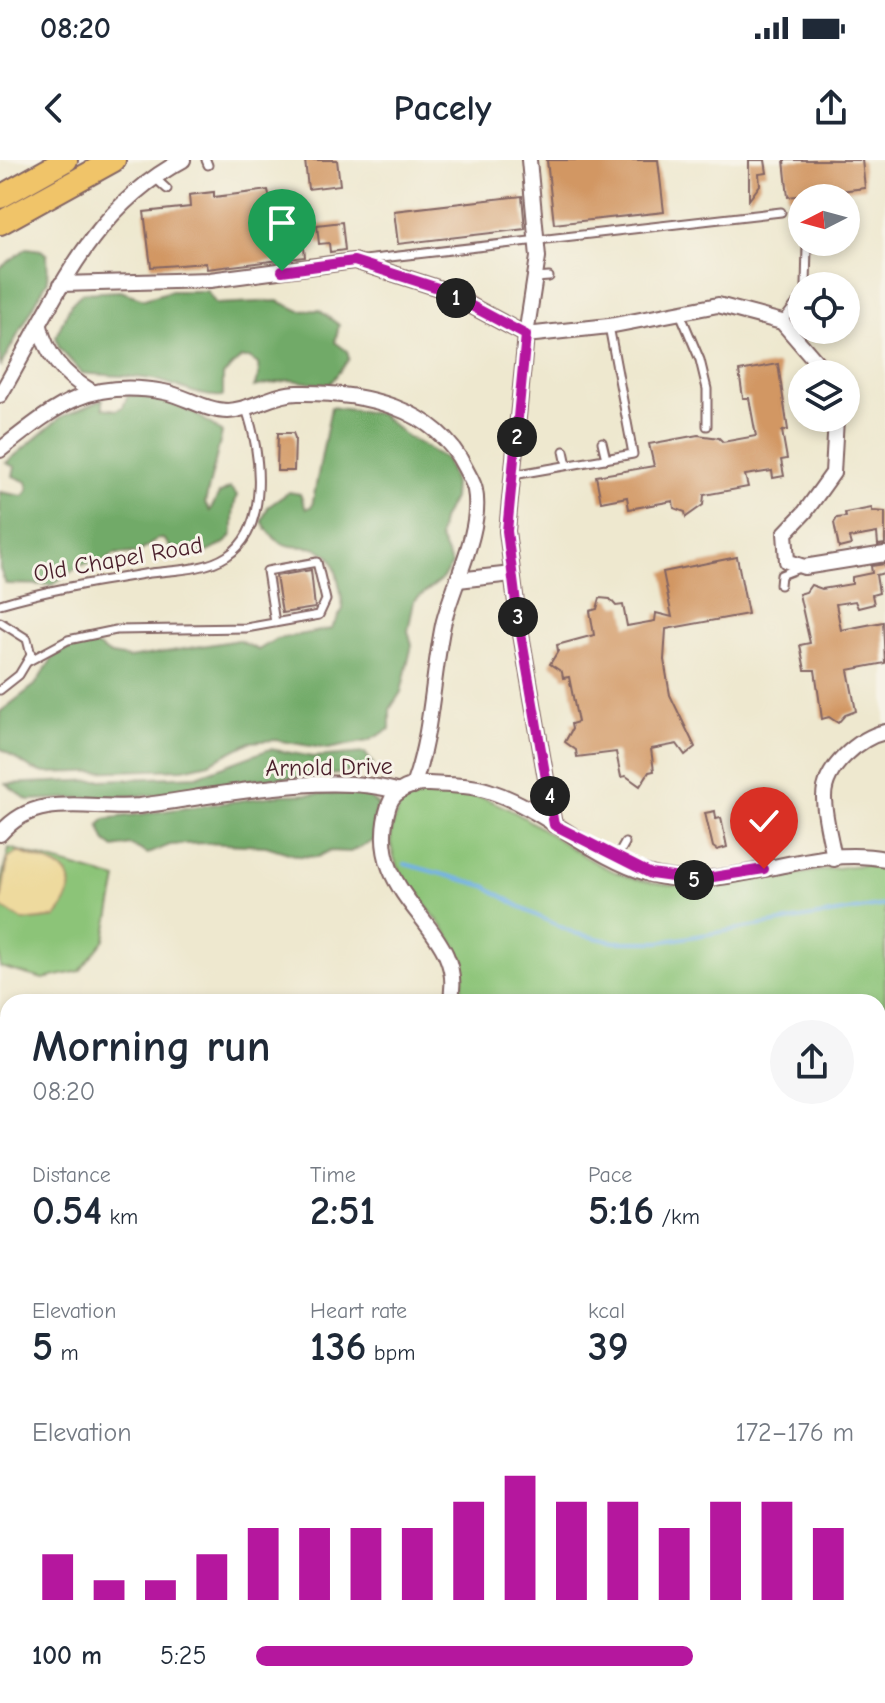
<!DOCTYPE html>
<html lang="en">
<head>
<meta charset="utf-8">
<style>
	body { margin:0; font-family:"Comic Neue",sans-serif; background:#f6f6f7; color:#1f2937; height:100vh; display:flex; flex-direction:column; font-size:30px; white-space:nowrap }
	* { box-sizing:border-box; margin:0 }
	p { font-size:26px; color:#747a83 }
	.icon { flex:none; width:44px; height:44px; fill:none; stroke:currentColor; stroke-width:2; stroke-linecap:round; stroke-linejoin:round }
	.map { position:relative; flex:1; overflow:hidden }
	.panel { position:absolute; left:0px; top:834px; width:886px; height:710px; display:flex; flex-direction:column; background:#fff; border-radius:24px 24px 0 0; box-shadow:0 4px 12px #0003 }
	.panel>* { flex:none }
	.needle { width:52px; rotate:264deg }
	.buttons { position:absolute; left:788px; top:24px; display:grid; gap:16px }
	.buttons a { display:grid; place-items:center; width:72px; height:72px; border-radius:50%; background:#fff; box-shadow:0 4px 12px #0003; font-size:40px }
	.pin { position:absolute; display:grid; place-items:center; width:68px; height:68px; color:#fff; margin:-82px -34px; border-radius:50% 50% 50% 0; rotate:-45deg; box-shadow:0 0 8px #0007 }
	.pin .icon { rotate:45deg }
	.km { position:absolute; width:40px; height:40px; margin:-20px; border-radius:50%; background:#222; color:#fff; font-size:22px; line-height:40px; text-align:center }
	.round { display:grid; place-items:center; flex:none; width:84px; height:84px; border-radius:42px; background:#f6f6f7 }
	.summary { display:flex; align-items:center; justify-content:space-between; height:136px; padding:0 32px }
	h1 { font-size:44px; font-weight:800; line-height:60px }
	.metrics { display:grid; grid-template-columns:repeat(3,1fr); gap:12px; height:136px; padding:8px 32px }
	.metrics div { display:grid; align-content:center }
	.metrics b { font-size:40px; font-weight:800 }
	.metrics small { font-size:22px; font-weight:400 }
	.metrics p { font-size:22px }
	.chart { height:224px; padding:16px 32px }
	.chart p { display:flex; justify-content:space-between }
	.chart svg { width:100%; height:144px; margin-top:8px; stroke:#b5179e; stroke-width:6 }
	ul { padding:0 32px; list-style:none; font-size:26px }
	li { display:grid; grid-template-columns:128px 96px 1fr; align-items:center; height:60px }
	li i { height:20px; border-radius:10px; background:#b5179e }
	.status { display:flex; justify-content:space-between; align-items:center; height:56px; padding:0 40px; background:#fff; direction:ltr }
	.status svg { height:22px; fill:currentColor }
	header { display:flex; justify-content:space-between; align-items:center; height:104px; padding:0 32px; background:#fff; font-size:36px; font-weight:800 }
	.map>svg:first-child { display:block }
	.green { fill:#8cc478; stroke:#6b7252; stroke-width:2 }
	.forest { fill:#71aa68; stroke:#5e644a; stroke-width:2 }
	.sand { fill:#eeda9e; stroke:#9c7c64; stroke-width:2 }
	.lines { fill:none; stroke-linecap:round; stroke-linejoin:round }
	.stream { stroke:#6fb0e3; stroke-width:4 }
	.building { fill:#d29764 }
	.lane-casing { stroke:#836564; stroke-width:11 }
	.street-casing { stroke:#836564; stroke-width:18 }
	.secondary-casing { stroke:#836564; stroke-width:24 }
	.primary-casing { stroke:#836564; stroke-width:26 }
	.path { stroke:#836564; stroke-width:2; stroke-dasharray:2 6; stroke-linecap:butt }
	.lane { stroke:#fff; stroke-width:7 }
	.street { stroke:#fff; stroke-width:14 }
	.secondary { stroke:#f9e7c3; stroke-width:20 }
	.primary { stroke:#f0c469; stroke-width:22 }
	.route-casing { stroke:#fff; stroke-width:16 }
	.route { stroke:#b5179e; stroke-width:10 }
	.labels { text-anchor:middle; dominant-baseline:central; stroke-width:6; stroke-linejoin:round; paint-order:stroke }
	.street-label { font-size:24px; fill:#4a1f2b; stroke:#f7f3e8 }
</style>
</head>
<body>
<div class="status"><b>08:20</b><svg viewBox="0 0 49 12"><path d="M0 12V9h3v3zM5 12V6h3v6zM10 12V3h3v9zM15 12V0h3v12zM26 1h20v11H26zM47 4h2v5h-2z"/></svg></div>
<header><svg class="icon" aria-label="back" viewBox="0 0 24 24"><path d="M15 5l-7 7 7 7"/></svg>Pacely<svg class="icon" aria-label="share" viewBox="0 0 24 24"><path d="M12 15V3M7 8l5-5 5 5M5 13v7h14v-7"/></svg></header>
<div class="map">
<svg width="885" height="1543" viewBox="0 0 885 1543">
	<rect width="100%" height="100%" fill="#f7f3e8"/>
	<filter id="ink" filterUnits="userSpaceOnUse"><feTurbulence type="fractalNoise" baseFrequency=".0125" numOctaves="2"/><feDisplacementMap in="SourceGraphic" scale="16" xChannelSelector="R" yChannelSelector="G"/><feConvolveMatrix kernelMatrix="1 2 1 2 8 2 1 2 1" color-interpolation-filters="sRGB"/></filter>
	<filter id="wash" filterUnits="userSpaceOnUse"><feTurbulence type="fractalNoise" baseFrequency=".006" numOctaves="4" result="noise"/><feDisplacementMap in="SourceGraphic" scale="32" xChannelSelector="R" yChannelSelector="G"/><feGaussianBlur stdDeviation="1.8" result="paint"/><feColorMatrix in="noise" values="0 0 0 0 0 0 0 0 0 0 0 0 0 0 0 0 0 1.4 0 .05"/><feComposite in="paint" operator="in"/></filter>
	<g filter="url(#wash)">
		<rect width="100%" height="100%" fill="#eee8cf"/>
		<!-- green -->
		<g class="green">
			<path d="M455,631C525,641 569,701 636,719C693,734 754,720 812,712C836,708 860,703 885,706V1386L878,1385V842H458C461,832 464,821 463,811C456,749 354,713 405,638L413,634Z"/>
			<polygon points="9,688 117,719 105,779 80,811 43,819 0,807 0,726"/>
			<polygon points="878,1407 885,1408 885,1543 419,1543 413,1536 878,1536"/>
		</g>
		<!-- forest -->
		<g class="forest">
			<polygon points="27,88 41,90 47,95 48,120 0,207 0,108"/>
			<path d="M120,131L144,139L171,131H207L216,144L278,141L300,151L319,150L339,165L335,182L347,191L349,199L329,225L289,220L254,227L259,215L258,204L249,198H241L223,215V236C200,239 175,223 151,219C128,215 105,216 82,213L59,188L56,176L71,144L82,133Z"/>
			<path d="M128,235C160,236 198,251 222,273L205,343L210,351L219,334L230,328L237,335C224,377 251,373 199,396L188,389L172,390L164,379H158L138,393L114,394L103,402L81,405L52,425L6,424L0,409V332L23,336L28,330L27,322L13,316L15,307L6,303L61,257L103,239V248L117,250L123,247Z"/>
			<path d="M331,247L380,254L406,276L446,299L454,323L453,338L442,360L439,377L452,405L441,420L414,441L408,471L412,485L401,532L390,549V569L368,581L328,589L275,580L250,582L209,603L183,609L45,613L32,609L0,588V552L35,525L54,496L72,487L95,485L111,495L129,498L238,480L258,490L276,479L331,469L343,449C342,438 336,400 327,394C304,377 284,402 262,361L268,347L289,332L300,334L306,349L312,346Z"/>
			<polygon points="270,589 313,597 365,593 374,605 340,614 250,620 156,635 28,640 6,624 197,616"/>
			<polygon points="355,633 364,634 378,645 374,658 376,680 350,692 329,691 318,697 298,696 266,686 204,683 170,685 148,694 131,685 114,688 106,682 99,665 105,659 281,635"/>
			<polygon points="4,1161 8,1161 8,1258 0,1252 0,1165"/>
		</g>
		<!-- sand -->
		<path class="sand" d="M18,692C57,705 91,711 56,757L23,761L0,746L8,698Z"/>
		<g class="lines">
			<!-- stream -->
			<g class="stream">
				<polyline points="405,704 485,726 529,752 574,773 614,782 659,782 885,745"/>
				<polyline points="435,1536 450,1543"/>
			</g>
		</g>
		<g id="blocks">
			<!-- building -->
			<g class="building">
				<polygon points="305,0 337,0 340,25 308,29"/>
				<polygon points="547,0 658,0 664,52 554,64"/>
				<polygon points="749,0 765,0 767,13 759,14 760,25 749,40"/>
				<polygon points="784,0 862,0 865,28 788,37"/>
				<polygon points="268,30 278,76 303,79 305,97 207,109 206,103 151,107 144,52 190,47 189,35 214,32 214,37"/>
				<polygon points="522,36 525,69 398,84 394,51"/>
				<polygon points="342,62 345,90 330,92 329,83 319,84 317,65"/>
				<polygon points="778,204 788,270 782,271 787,299 781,300 784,316 773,318 772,311 745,315 748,327 704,335 703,345 686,357 685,352 674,348 673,341 629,349 627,337 601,342 596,316 654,306 649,284 698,275 719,278 723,282 756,276 749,238 743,238 739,211"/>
				<polygon points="278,273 293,273 295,278 294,311 277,311"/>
				<polygon points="872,348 872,351 885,352 885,384 878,385 877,373 849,378 851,385 839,388 834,363 837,358 846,357 845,353"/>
				<polygon points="737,397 748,454 666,469 664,500 670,535 695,587 685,595 677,584 651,589 654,611 649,612 640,626 626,616 621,617 616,592 577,597 576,590 565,582 572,569 571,564 578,562 569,517 563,518 562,512 550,504 558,491 557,485 594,475 590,451 597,449 600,438 610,439 616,446 623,445 627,466 655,461 656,453 672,457 663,412"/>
				<polygon points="885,404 885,413 876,415 879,433 872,435 874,444 858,448 855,441 836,444 841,470 883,462 885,503 848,510 856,551 845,555 838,563 829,557 822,559 815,510 805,510 800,485 810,483 799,434 806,432 811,425 822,429 852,424 852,417 872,413 871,406"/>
				<polygon points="311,410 315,448 282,453 276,416"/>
				<polygon points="715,651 716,659 721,658 727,687 717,690 713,687 705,653"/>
			</g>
		</g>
	</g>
	<g filter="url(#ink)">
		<use href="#blocks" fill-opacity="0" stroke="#836564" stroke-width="2"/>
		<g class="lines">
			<!-- lane casing -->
			<g class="lane-casing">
				<g id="lane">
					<polyline points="206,0 208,5"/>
					<polyline points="155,18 167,29"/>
					<polyline points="364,100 781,52"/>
					<polyline points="535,118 549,117"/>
					<polyline points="806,126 807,86"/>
					<polyline points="680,153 700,200 707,229 707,266"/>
					<polyline points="782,162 802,136"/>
					<polyline points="602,282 606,299"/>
					<polyline points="564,291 567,305"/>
					<polyline points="513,315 633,294 609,166"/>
					<polyline points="780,425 781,415 799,408"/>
					<path d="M0,444C47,430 95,422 144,414C170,410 204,411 227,396C270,368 261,291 246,249"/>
					<polyline points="0,462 27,479 31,495 19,515 0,530"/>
					<polyline points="29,501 68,480 116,470 246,468 319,455 326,440 317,402 267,411 275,463"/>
					<polyline points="616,699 625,683"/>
					<polyline points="0,1080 8,1081"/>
					<polyline points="0,1145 8,1147"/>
					<polyline points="0,1347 5,1346 8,1351"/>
					<polyline points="0,1464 8,1462"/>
					<polyline points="517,1536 531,1543"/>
					<polyline points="344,1543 349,1536"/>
				</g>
			</g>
			<!-- street casing -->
			<g class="street-casing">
				<g id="street">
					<polyline points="529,0 538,97 526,175 507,371 517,451 554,665"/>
					<polyline points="61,124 210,120 354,101 438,128 526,175 609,166 718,145 782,162 819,205 822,214"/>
					<path d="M40,166C46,195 65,216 91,231"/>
					<path d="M0,235C53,146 86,51 183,0"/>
					<polyline points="836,258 833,313 805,352 785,373 787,401 804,407 885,394"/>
					<path d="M0,290C56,246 88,218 164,232C185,236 206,251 228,251C252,250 274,233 298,233C361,232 435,246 465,308C468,314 474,323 475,330C483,371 452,425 443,465C432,519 432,574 413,626"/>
					<polyline points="458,420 512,414"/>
					<path d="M0,674C12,660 29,650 47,647C77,642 108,649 139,646C211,637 331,610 399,632"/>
					<path d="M834,699C831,679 824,657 824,637C824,608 859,578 885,572"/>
					<path d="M450,842C470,765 359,740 389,645C394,629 414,623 429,624C449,625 470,625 489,631C546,649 592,698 650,714C728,735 808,683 885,699"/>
					<polyline points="0,997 8,999"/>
					<polyline points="878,1394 885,1397"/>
					<polyline points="199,1536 199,1543"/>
					<polyline points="18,1543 62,1536"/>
				</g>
			</g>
			<!-- secondary casing -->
			<g class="secondary-casing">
				<g id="secondary">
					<polyline points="0,1274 8,1280"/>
					<polyline points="373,1536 382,1543"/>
					<polyline points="60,1543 71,1536"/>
				</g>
			</g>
			<!-- primary casing -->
			<g class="primary-casing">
				<g id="primary">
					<polyline points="0,37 66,0"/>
					<polyline points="0,63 114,0"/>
				</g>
			</g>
			<!-- path -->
			<polyline class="path" points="459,1536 460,1543"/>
			<!-- lane -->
			<use href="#lane" class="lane"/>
			<!-- street -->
			<use href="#street" class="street"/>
			<!-- secondary -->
			<use href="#secondary" class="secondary"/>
			<!-- primary -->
			<use href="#primary" class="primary"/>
		</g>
	</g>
	<g class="lines" filter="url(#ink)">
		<!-- route casing -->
		<g class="route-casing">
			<polyline id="route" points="282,111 354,101 438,128 526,175 507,371 517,451 554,665 651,714 694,720 764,709"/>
		</g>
		<!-- route -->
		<use href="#route" class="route"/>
	</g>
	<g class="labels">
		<!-- street labels -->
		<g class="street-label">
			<text transform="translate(118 399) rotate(-10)">Old Chapel Road</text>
			<text transform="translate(329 607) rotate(-1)">Arnold Drive</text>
		</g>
	</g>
</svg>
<div class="buttons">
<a><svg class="needle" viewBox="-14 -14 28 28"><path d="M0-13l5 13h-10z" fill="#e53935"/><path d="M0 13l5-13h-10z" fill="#747a83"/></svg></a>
<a><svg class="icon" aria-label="locate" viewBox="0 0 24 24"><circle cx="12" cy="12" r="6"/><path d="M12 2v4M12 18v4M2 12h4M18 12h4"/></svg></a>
<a><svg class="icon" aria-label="layers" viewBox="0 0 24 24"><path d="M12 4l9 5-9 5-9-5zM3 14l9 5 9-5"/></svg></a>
</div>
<div class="pin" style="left:282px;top:111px;background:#1e9e55"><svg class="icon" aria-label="arrive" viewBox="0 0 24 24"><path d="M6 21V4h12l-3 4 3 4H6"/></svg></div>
<div class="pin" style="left:764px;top:709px;background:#d93025"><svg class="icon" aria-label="check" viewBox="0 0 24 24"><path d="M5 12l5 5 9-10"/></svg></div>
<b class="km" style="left:456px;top:138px">1</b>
<b class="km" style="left:517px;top:277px">2</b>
<b class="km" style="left:518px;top:457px">3</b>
<b class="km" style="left:550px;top:636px">4</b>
<b class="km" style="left:694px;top:720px">5</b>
<section class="panel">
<div class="summary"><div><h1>Morning run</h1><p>08:20</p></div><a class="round"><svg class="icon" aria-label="share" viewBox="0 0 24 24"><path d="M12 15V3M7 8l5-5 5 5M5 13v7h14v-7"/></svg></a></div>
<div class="metrics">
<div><p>Distance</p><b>0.54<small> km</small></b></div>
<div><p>Time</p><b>2:51</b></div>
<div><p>Pace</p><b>5:16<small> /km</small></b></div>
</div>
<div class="metrics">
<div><p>Elevation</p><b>5<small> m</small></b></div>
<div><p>Heart rate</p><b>136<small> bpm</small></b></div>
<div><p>kcal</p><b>39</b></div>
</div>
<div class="chart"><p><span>Elevation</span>172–176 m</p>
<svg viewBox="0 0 160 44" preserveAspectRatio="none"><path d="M5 44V30M15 44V38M25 44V38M35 44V30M45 44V22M55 44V22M65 44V22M75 44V22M85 44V14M95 44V6M105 44V14M115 44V14M125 44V22M135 44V14M145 44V14M155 44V22"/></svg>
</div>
<ul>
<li><b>100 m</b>5:25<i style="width:73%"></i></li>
</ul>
</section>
</div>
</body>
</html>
